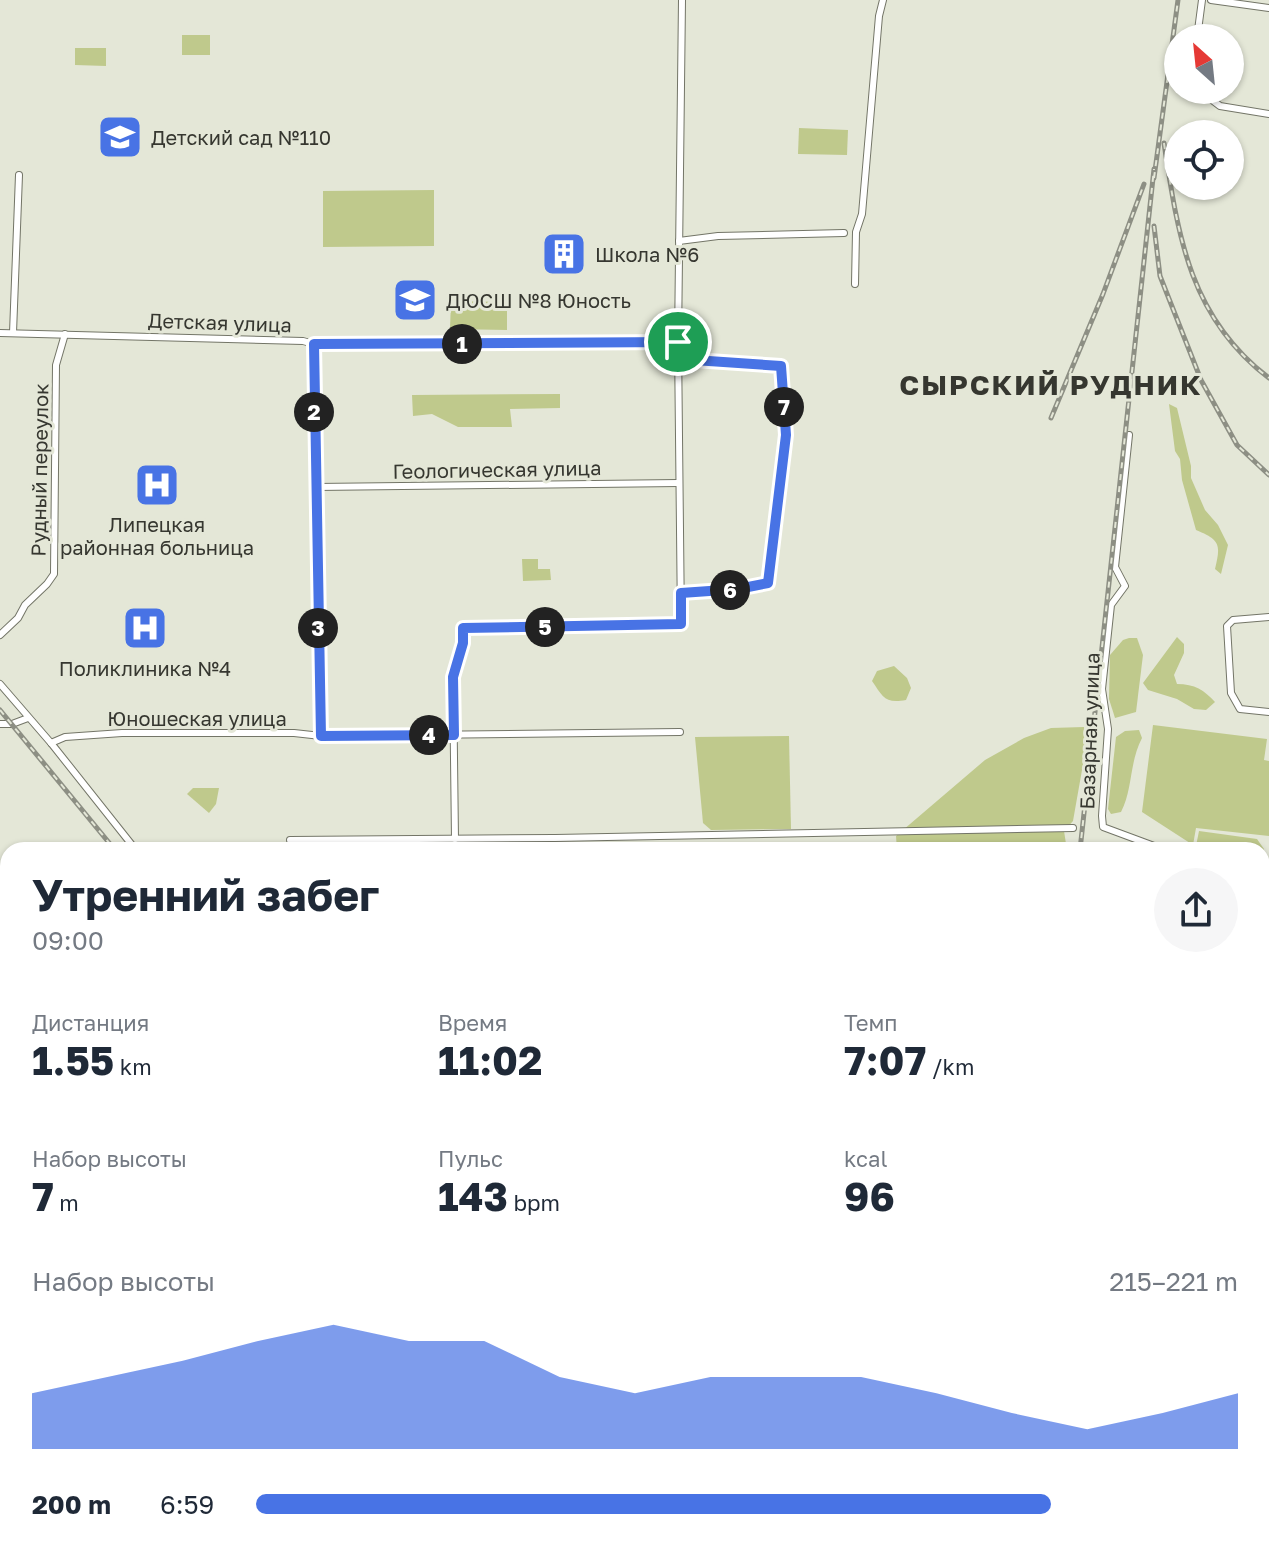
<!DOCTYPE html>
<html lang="ru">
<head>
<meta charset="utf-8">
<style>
	body { margin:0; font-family:"Golos Text",sans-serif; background:#f6f6f7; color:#1f2937; height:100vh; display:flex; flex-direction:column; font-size:30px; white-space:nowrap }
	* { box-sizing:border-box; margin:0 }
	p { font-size:26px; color:#747a83 }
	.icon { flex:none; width:44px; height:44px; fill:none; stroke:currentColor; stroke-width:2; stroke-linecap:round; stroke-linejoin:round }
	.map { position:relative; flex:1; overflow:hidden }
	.details { position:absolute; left:0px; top:842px; width:1270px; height:708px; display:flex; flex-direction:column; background:#fff; border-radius:24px 24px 0 0; box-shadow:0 2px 6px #0004 }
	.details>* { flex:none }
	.needle { width:52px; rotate:333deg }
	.controls { position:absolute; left:1164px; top:24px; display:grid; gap:16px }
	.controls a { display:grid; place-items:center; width:80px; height:80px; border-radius:50%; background:#fff; box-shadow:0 2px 6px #0004; font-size:40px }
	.pin { position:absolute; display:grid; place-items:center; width:68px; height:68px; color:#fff; margin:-34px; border:4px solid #fff; border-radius:50%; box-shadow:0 2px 8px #0007 }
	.km { position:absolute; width:40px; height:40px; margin:-20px; border-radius:50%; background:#222; color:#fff; font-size:22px; line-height:40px; text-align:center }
	.round { display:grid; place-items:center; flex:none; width:84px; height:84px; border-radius:42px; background:#f6f6f7 }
	.head { display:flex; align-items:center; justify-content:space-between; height:136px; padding:0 32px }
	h1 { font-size:44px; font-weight:700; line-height:60px }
	.figures { display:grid; grid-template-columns:repeat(3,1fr); gap:12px; height:136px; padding:8px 32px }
	.figures div { display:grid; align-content:center }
	.figures b { font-size:40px; font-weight:700 }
	.figures small { font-size:22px; font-weight:400 }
	.figures p { font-size:22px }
	.chart { height:224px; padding:16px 32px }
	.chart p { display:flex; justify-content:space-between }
	.chart svg { width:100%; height:144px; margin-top:8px; fill:#4873e5; opacity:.7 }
	ul { padding:0 32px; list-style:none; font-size:26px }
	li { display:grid; grid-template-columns:128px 96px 1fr; align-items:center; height:60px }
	li i { height:20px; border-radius:10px; background:#4873e5 }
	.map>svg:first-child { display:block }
	.green { fill:#bfc98c }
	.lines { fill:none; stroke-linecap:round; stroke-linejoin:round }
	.minor-casing { stroke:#737567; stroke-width:8 }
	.minor { stroke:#fff; stroke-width:6 }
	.rail-casing { stroke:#8d8f84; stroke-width:5 }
	.rail { stroke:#e4e7d7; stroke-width:2; stroke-dasharray:6; stroke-linecap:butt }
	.route-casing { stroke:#fff; stroke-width:16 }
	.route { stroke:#4873e5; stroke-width:10 }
	.labels { text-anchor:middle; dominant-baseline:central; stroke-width:6; stroke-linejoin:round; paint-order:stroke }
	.poi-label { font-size:20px; fill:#363730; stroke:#e4e7d7; text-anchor:start }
	.street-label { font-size:20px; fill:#363730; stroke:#e4e7d7 }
	.district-label { font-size:28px; font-weight:bold; letter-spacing:2px; fill:#363730; stroke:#e4e7d7 }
</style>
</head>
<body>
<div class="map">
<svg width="1269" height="1550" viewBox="0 0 1269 1550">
	<rect width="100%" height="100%" fill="#e4e7d7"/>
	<!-- green -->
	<g class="green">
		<rect x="182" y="35" width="28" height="20"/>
		<polygon points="75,48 106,48 106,66 75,65"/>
		<polygon points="799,128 848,130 847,155 798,154"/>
		<polygon points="434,190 434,246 323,247 323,191"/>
		<polygon points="451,301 507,302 507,330 450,329"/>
		<polygon points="560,394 560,408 510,409 512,427 458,427 432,414 413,416 412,395"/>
		<path d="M1169,404L1177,408L1191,466V478L1205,510L1218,525L1228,545L1221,574L1215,569C1221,544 1220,540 1196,530L1182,480L1180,459L1175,451Z"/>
		<polygon points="522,559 538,559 538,569 550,569 551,580 523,581"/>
		<path d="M1177,637L1184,644V653L1174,675L1177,684C1195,684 1204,690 1215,702L1206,710L1194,709L1177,699L1148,690L1143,683Z"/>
		<polygon points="1129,638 1137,638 1143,655 1136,712 1115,718 1109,699 1110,655 1123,640"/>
		<path d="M894,666L907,678L911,688L906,700C885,704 883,697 872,681L877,671Z"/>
		<polygon points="1153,725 1267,739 1264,760 1269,761 1269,836 1196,828 1193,845 1142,812"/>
		<polygon points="1084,727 1085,753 1073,821 1064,831 1067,850 897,850 896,836 985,760 1024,738 1051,728"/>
		<path d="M1139,730L1142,738C1129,763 1133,789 1121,812L1111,814L1108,809L1116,737L1125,731Z"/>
		<polygon points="789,736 791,829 711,830 703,823 695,737"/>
		<polygon points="193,788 219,788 216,804 209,813 187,794"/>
		<polygon points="1199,831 1257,839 1264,849 1262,863 1262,850 1201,850 1196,846"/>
		<polygon points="0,999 8,1002 8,1542 702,1542 700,1550 0,1550"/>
	</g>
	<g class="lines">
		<!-- minor casing -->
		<g class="minor-casing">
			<g id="minor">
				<polyline points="1211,0 1269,8"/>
				<polyline points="1197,38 1202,0"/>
				<polyline points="1199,90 1220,106 1269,114"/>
				<polyline points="679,241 718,236 844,233"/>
				<polyline points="855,284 856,232 862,214 879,16 883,0"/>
				<polyline points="0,333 303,341 314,344 678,342"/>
				<polyline points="13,333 19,175"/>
				<polyline points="314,344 321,736"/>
				<polyline points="679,359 781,366 786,435 768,583 738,589 681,593"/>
				<polyline points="1129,435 1115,567 1125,586 1111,605 1102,689 1108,729 1102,816 1103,827 1165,850"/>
				<polyline points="316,487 679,483"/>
				<polyline points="1269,617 1233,620 1227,626 1231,693 1240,709 1269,712"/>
				<polyline points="0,635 18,618 25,605 47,584 54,574 56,365 65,334"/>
				<polyline points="0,684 51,743 136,850"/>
				<polyline points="0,724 12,724 28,718"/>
				<polyline points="51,743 65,737 122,733 294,733 321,736 680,732"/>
				<polyline points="455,839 453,677 463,643 463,628 681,624 678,342 682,0"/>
				<polyline points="290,840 555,838 1073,828"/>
				<polyline points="1262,912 1269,915"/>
				<polyline points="1262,1114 1269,1118"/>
				<polyline points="1262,1325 1269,1324"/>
				<polyline points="753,1542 755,1546 763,1550"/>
				<polyline points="353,1550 353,1542"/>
				<polyline points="673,1550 674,1542"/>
			</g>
		</g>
		<!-- minor -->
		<use href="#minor" class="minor"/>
		<!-- rail casing -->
		<g class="rail-casing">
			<g id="rail">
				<path d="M1164,143C1178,235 1189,317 1269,378"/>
				<polyline points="1154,178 1178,0"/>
				<polyline points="1154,226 1160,276 1201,380 1237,445 1269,475"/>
				<polyline points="1051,418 1103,294 1144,184"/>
				<polyline points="0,710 115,850"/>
				<polyline points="1080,850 1154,169"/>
				<polyline points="0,881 8,886"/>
				<polyline points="1262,1108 1269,1111"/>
			</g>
		</g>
		<!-- rail -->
		<use href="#rail" class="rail"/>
	</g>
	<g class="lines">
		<!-- route casing -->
		<g class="route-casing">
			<polygon id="route" points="678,342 679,359 781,366 786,435 768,583 738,589 681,593 681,624 463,628 463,643 453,677 454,735 321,736 314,344"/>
		</g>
		<!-- route -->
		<use href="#route" class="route"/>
	</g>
	<!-- icons -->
	<defs>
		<g id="school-square" transform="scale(2.3)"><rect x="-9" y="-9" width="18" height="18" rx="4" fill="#4873e5" stroke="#e4e7d7"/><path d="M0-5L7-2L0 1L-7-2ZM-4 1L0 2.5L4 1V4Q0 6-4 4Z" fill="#fff"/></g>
		<g id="building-square" transform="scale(2.3)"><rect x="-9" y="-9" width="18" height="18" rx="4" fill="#4873e5" stroke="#e4e7d7"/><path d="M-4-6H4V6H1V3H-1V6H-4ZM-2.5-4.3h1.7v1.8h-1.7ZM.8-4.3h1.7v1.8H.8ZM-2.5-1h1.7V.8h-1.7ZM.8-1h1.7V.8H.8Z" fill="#fff"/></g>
		<g id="hospital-square" transform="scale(2.3)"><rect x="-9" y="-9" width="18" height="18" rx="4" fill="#4873e5" stroke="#e4e7d7"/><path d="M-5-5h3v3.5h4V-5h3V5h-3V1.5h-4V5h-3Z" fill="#fff"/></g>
	</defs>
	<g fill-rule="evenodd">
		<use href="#school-square" x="120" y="137"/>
		<use href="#building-square" x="564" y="254"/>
		<use href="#school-square" x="415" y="300"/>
		<use href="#hospital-square" x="157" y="485"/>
		<use href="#hospital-square" x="145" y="628"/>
	</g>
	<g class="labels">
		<!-- poi labels -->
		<g class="poi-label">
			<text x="151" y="137">Детский сад №110</text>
			<text x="595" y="254">Школа №6</text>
			<text x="446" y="300">ДЮСШ №8 Юность</text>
			<text x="157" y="524" text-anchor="middle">Липецкая<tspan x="157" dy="23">районная больница</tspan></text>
			<text x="145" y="668" text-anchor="middle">Поликлиника №4</text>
		</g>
		<!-- street labels -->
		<g class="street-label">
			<text transform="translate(220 322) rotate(2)">Детская улица</text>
			<text transform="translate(497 469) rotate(-1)">Геологическая улица</text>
			<text transform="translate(39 470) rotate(-89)">Рудный переулок</text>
			<text x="197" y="718">Юношеская улица</text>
			<text transform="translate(1089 731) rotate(-88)">Базарная улица</text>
		</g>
		<!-- district labels -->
		<g class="district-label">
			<text x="1051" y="384">СЫРСКИЙ РУДНИК</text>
		</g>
	</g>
</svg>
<div class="controls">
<a><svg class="needle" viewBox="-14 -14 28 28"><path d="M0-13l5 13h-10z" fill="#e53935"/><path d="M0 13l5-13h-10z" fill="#747a83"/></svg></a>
<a><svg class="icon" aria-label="locate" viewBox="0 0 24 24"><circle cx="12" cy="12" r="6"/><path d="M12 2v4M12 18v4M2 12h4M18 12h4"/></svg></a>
</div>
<div class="pin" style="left:678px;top:342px;background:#1e9e55"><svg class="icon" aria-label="arrive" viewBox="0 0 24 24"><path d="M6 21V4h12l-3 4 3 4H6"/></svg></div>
<b class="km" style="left:462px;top:344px">1</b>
<b class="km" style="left:314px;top:412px">2</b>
<b class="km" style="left:318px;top:628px">3</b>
<b class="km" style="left:429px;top:735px">4</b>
<b class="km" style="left:545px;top:627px">5</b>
<b class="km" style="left:730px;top:590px">6</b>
<b class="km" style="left:784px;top:407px">7</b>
<section class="details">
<div class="head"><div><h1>Утренний забег</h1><p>09:00</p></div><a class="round"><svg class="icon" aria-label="share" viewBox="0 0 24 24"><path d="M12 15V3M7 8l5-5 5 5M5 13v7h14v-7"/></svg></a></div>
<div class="figures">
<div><p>Дистанция</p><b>1.55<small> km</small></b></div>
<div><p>Время</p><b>11:02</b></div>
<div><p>Темп</p><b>7:07<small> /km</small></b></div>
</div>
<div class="figures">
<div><p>Набор высоты</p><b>7<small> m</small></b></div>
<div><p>Пульс</p><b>143<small> bpm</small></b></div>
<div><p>kcal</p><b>96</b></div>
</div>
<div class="chart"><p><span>Набор высоты</span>215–221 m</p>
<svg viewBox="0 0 160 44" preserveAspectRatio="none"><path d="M0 44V27L10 22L20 17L30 11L40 6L50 11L60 11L70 22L80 27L90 22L100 22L110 22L120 27L130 33L140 38L150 33L160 27V44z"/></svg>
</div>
<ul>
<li><b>200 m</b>6:59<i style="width:81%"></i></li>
</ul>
</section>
</div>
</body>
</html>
